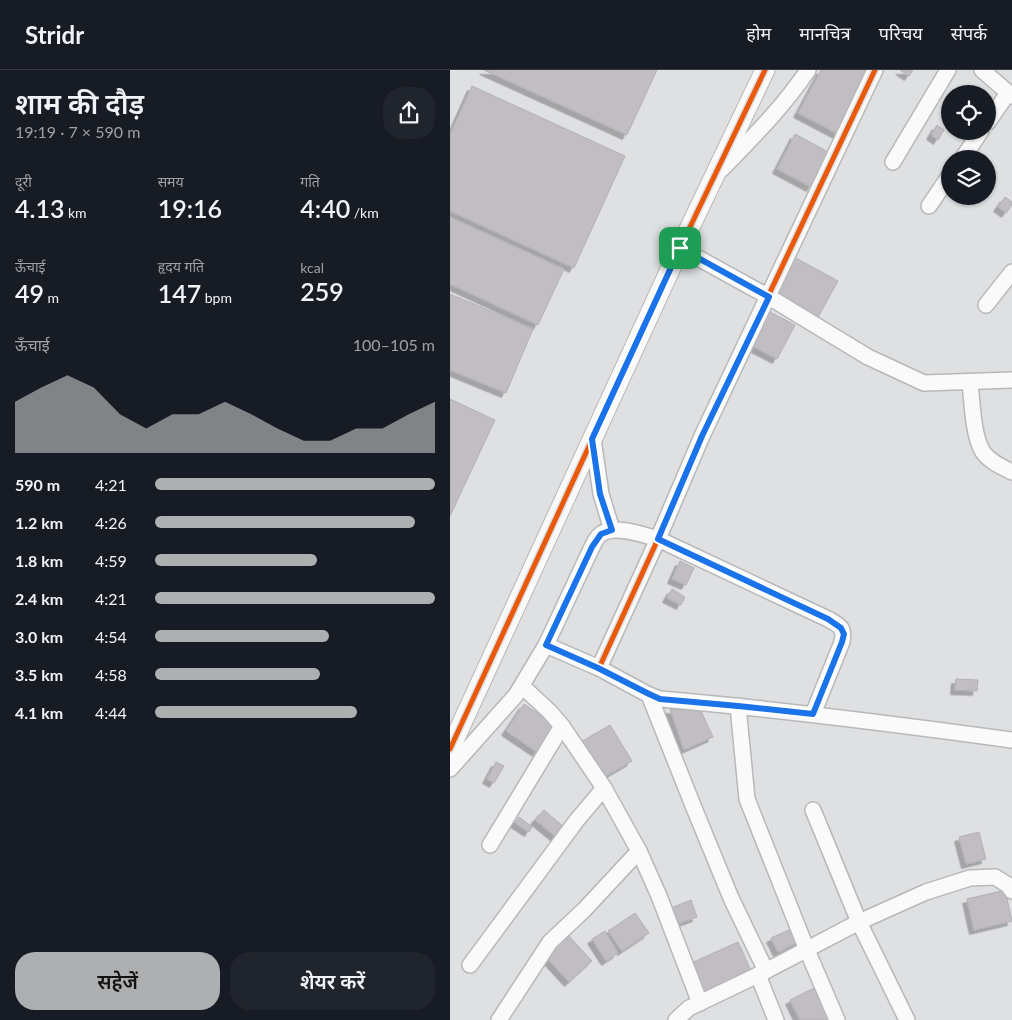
<!DOCTYPE html>
<html lang="hi">
<head>
<meta charset="utf-8">
<style>
	body { margin:0; font-family:Lato,"Noto Sans Devanagari",sans-serif; background:#20242c; color:#f1f3f6; height:100vh; display:flex; flex-direction:column; font-size:19px; white-space:nowrap }
	* { box-sizing:border-box; margin:0 }
	p { font-size:16px; color:#9ea1a6 }
	.icon { flex:none; width:28px; height:28px; fill:none; stroke:currentColor; stroke-width:2; stroke-linecap:round; stroke-linejoin:round }
	.map { position:relative; flex:1; overflow:hidden }
	.sheet { display:flex; flex-direction:column; background:#171b24; width:450px }
	.sheet>* { flex:none }
	.fabs { position:absolute; left:491px; top:15px; display:grid; gap:10px }
	.fabs a { display:grid; place-items:center; width:55px; height:55px; border-radius:50%; background:#171b24; box-shadow:0 1px 4px #0004; font-size:25px }
	.pin { position:absolute; display:grid; place-items:center; width:42px; height:42px; color:#fff; margin:-21px; border-radius:10px; box-shadow:0 2px 8px #0006 }
	.round { display:grid; place-items:center; flex:none; width:52px; height:52px; border-radius:20px; background:#20242c }
	.overview { display:flex; align-items:center; justify-content:space-between; height:85px; padding:0 15px }
	h1 { font-size:28px; font-weight:600; line-height:38px }
	.metrics { display:grid; grid-template-columns:repeat(3,1fr); gap:8px; height:85px; padding:5px 15px }
	.metrics div { display:grid; align-content:center }
	.metrics b { font-size:25px; font-weight:600 }
	.metrics small { font-size:14px; font-weight:400 }
	.metrics p { font-size:14px }
	.chart { height:140px; padding:10px 15px }
	.chart p { display:flex; justify-content:space-between }
	.chart svg { width:100%; height:90px; margin-top:5px; fill:#aeafb1; opacity:.7 }
	.action { display:flex; gap:10px; margin-top:auto; padding:10px 15px }
	.action a { flex:1; height:58px; border-radius:20px; background:#aeafb1; color:#111; font-size:20px; font-weight:600; line-height:58px; text-align:center }
	.action a+a { background:#20242c; color:#f1f3f6 }
	ul { padding:0 15px; list-style:none; font-size:16px }
	li { display:grid; grid-template-columns:80px 60px 1fr; align-items:center; height:38px }
	li i { height:12px; border-radius:6px; background:#aeafb1 }
	header { display:flex; align-items:center; gap:30px; box-sizing:border-box; height:70px; padding:0 25px; background:#171b24; border-bottom:1px solid #363941 }
	header strong { font-size:24px }
	nav { display:flex; gap:28px; margin-inline-start:auto; font-size:18px }
	main { display:flex; flex:1; min-height:0 }
	.map>svg:first-child { display:block }
	.building { fill:#c2bdc3; stroke:#b1b1b3; filter:url(#shadow) }
	.lines { fill:none; stroke-linecap:round; stroke-linejoin:round }
	.minor-casing { stroke:#b7b8ba; stroke-width:18 }
	.tertiary-casing { stroke:#b7b8ba; stroke-width:21 }
	.minor { stroke:#fafafb; stroke-width:15 }
	.tertiary { stroke:#fafafb; stroke-width:19 }
	.cycleway-casing { stroke:#dedfe3; stroke-width:8 }
	.cycleway { stroke:#e8590c; stroke-width:5 }
	.route-casing { stroke:#fff; stroke-width:10 }
	.route { stroke:#1a73e8; stroke-width:6 }
</style>
</head>
<body>
<header>
<strong>Stridr</strong>
<nav><a>होम</a><a>मानचित्र</a><a>परिचय</a><a>संपर्क</a></nav>
</header>
<main>
<section class="sheet">
<div class="overview"><div><h1>शाम की दौड़</h1><p>19:19 · 7 × 590 m</p></div><a class="round"><svg class="icon" aria-label="share" viewBox="0 0 24 24"><path d="M12 15V3M7 8l5-5 5 5M5 13v7h14v-7"/></svg></a></div>
<div class="metrics">
<div><p>दूरी</p><b>4.13<small> km</small></b></div>
<div><p>समय</p><b>19:16</b></div>
<div><p>गति</p><b>4:40<small> /km</small></b></div>
</div>
<div class="metrics">
<div><p>ऊँचाई</p><b>49<small> m</small></b></div>
<div><p>हृदय गति</p><b>147<small> bpm</small></b></div>
<div><p>kcal</p><b>259</b></div>
</div>
<div class="chart"><p><span>ऊँचाई</span>100–105 m</p>
<svg viewBox="0 0 160 44" preserveAspectRatio="none"><path d="M0 44V19L10 12L20 6L30 12L40 25L50 32L60 25L70 25L80 19L90 25L100 32L110 38L120 38L130 32L140 32L150 25L160 19V44z"/></svg>
</div>
<ul>
<li><b>590 m</b>4:21<i style="width:100%"></i></li>
<li><b>1.2 km</b>4:26<i style="width:93%"></i></li>
<li><b>1.8 km</b>4:59<i style="width:58%"></i></li>
<li><b>2.4 km</b>4:21<i style="width:100%"></i></li>
<li><b>3.0 km</b>4:54<i style="width:62%"></i></li>
<li><b>3.5 km</b>4:58<i style="width:59%"></i></li>
<li><b>4.1 km</b>4:44<i style="width:72%"></i></li>
</ul>
<div class="action"><a>सहेजें</a><a>शेयर करें</a></div>
</section>
<div class="map">
<svg width="562" height="950" viewBox="0 0 562 950">
	<defs>
		<filter id="shadow"><feDropShadow dx="-4.5" dy="4.5" stdDeviation="0" flood-color="#0004"/></filter>
	</defs>
	<rect width="100%" height="100%" fill="#dfe0e2"/>
	<!-- building -->
	<g class="building">
		<polygon points="34,0 207,0 177,65"/>
		<polygon points="371,0 422,0 388,64 348,43"/>
		<polygon points="450,0 463,0 459,6"/>
		<polygon points="22,16 175,86 124,198 0,141 0,65"/>
		<polygon points="487,55 494,60 488,70 481,65"/>
		<polygon points="345,64 380,83 361,117 327,99"/>
		<polygon points="555,127 562,132 562,135 556,143 548,137"/>
		<polygon points="0,147 114,199 88,255 0,214"/>
		<polygon points="346,188 388,211 367,249 325,226"/>
		<polygon points="0,224 83,259 56,323 0,300"/>
		<polygon points="316,240 345,255 327,289 298,274"/>
		<polygon points="0,329 45,350 0,446"/>
		<polygon points="230,491 244,498 236,515 222,509"/>
		<polygon points="222,519 235,527 231,535 217,528"/>
		<polygon points="506,609 528,610 527,621 505,620"/>
		<polygon points="74,634 105,655 87,682 56,661"/>
		<polygon points="220,639 251,641 263,667 234,680"/>
		<polygon points="160,655 182,691 151,709 129,673"/>
		<polygon points="46,692 54,696 44,713 37,709"/>
		<polygon points="94,740 114,757 106,767 85,750"/>
		<polygon points="69,747 82,757 79,762 65,753"/>
		<polygon points="529,762 536,789 516,794 509,767"/>
		<polygon points="555,820 562,851 524,860 517,829"/>
		<polygon points="241,830 247,847 222,856 216,840"/>
		<polygon points="185,843 199,863 172,881 158,861"/>
		<polygon points="343,858 350,871 328,882 321,868"/>
		<polygon points="155,861 168,883 156,891 142,869"/>
		<polygon points="117,864 142,891 119,912 94,885"/>
		<polygon points="288,872 302,903 253,925 239,894"/>
		<polygon points="366,917 383,950 350,950 340,930"/>
	</g>
	<g class="lines">
		<!-- minor casing -->
		<g class="minor-casing">
			<g id="minor">
				<polyline points="532,0 562,26"/>
				<polyline points="538,52 558,23"/>
				<polyline points="512,89 531,61"/>
				<polyline points="443,92 498,0"/>
				<path d="M272,99C302,68 334,36 358,0"/>
				<polyline points="479,136 500,105"/>
				<polyline points="230,178 319,227 418,287 474,313 562,310"/>
				<polyline points="536,235 562,202"/>
				<path d="M520,312C522,331 523,367 533,382C540,392 552,397 562,402"/>
				<polyline points="143,369 151,424 162,460"/>
				<path d="M96,575L149,598L199,625L210,629C328,639 445,654 562,670"/>
				<polyline points="149,598 208,469 252,366 425,0"/>
				<polyline points="72,616 100,642 112,656 154,718 189,781 209,826 250,933"/>
				<polyline points="199,625 244,738 281,828 316,901"/>
				<polyline points="288,636 297,729 357,880 387,950"/>
				<path d="M0,699L66,625L96,575L142,477C144,473 147,466 151,464C164,454 194,465 208,469L378,549C390,556 395,557 392,572L363,644"/>
				<polyline points="363,740 409,852 457,950"/>
				<polyline points="40,775 112,656"/>
				<polyline points="20,895 127,750 154,718"/>
				<polyline points="308,905 326,950"/>
				<polyline points="49,950 100,872 134,840 189,781"/>
				<polyline points="226,950 239,938 308,905 409,852 476,822 520,808 545,807 558,815 562,821"/>
			</g>
		</g>
		<!-- tertiary casing -->
		<g class="tertiary-casing">
			<polyline id="tertiary" points="0,679 230,178 315,0"/>
		</g>
		<!-- minor -->
		<use href="#minor" class="minor"/>
		<!-- tertiary -->
		<use href="#tertiary" class="tertiary"/>
		<!-- cycleway casing -->
		<g class="cycleway-casing">
			<g id="cycleway">
				<polyline points="149,598 208,469 252,366 425,0"/>
				<polyline points="0,679 230,178 315,0"/>
			</g>
		</g>
		<!-- cycleway -->
		<use href="#cycleway" class="cycleway"/>
	</g>
	<g class="lines">
		<!-- route casing -->
		<g class="route-casing">
			<polygon id="route" points="230,178 319,227 252,366 208,469 378,549 391,558 394,564 392,572 363,644 288,636 210,629 199,624 148,598 96,575 142,477 151,464 162,460 150,424 142,369"/>
		</g>
		<!-- route -->
		<use href="#route" class="route"/>
	</g>
</svg>
<div class="fabs">
<a><svg class="icon" aria-label="locate" viewBox="0 0 24 24"><circle cx="12" cy="12" r="6"/><path d="M12 2v4M12 18v4M2 12h4M18 12h4"/></svg></a>
<a><svg class="icon" aria-label="layers" viewBox="0 0 24 24"><path d="M12 4l9 5-9 5-9-5zM3 14l9 5 9-5"/></svg></a>
</div>
<div class="pin" style="left:230px;top:178px;background:#1e9e55"><svg class="icon" aria-label="arrive" viewBox="0 0 24 24"><path d="M6 21V4h12l-3 4 3 4H6"/></svg></div>
</div>
</main>
</body>
</html>
